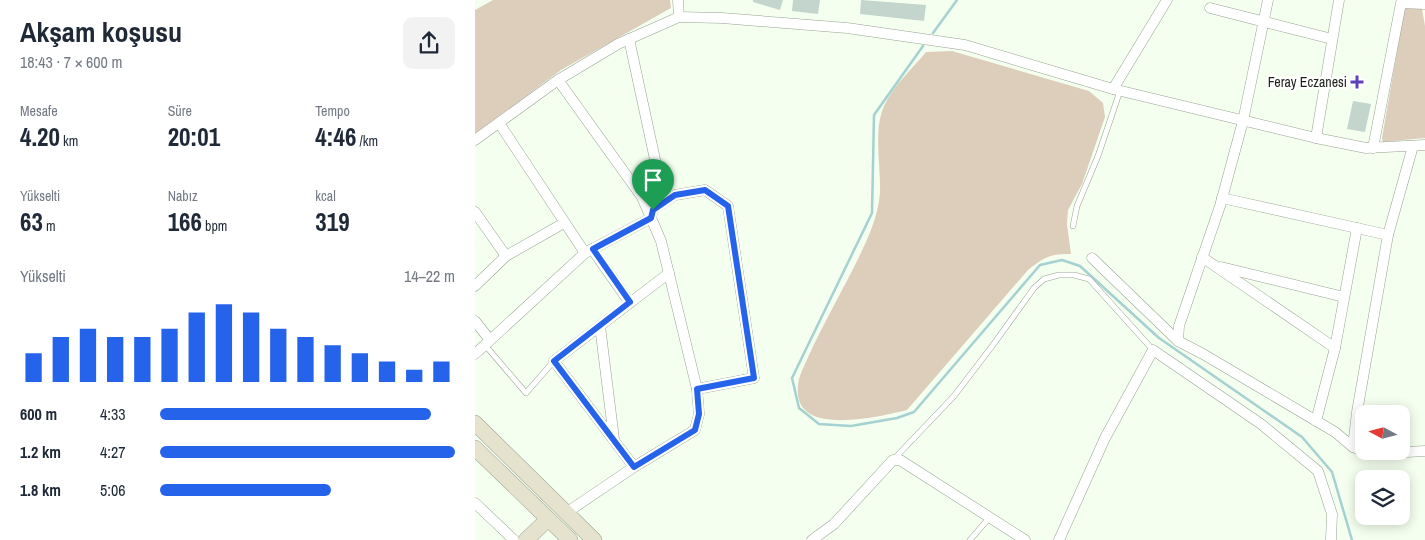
<!DOCTYPE html>
<html lang="tr">
<head>
<meta charset="utf-8">
<style>
	body { margin:0; font-family:"Archivo Narrow",sans-serif; background:#f2f2f3; color:#1f2937; height:100vh; display:flex; flex-direction:column; font-size:19px; white-space:nowrap }
	* { box-sizing:border-box; margin:0 }
	p { font-size:16px; color:#747a83 }
	.icon { flex:none; width:28px; height:28px; fill:none; stroke:currentColor; stroke-width:2; stroke-linecap:round; stroke-linejoin:round }
	.map { position:relative; flex:1; overflow:hidden }
	.sheet { display:flex; flex-direction:column; background:#fff; width:475px }
	.sheet>* { flex:none }
	.needle { width:32px; rotate:277deg }
	.buttons { position:absolute; left:880px; top:405px; display:grid; gap:10px }
	.buttons a { display:grid; place-items:center; width:55px; height:55px; border-radius:10px; background:#fff; box-shadow:0 2px 12px #0003; font-size:25px }
	.pin { position:absolute; display:grid; place-items:center; width:42px; height:42px; color:#fff; margin:-51px -21px; border-radius:50% 50% 50% 0; rotate:-45deg; box-shadow:0 0 5px #0007 }
	.pin .icon { rotate:45deg }
	.round { display:grid; place-items:center; flex:none; width:52px; height:52px; border-radius:10px; background:#f2f2f3 }
	.head { display:flex; align-items:center; justify-content:space-between; height:85px; padding:0 20px }
	h1 { font-size:28px; font-weight:700; line-height:38px }
	.figures { display:grid; grid-template-columns:repeat(3,1fr); gap:8px; height:85px; padding:5px 20px }
	.figures div { display:grid; align-content:center }
	.figures b { font-size:25px; font-weight:700 }
	.figures small { font-size:14px; font-weight:400 }
	.figures p { font-size:14px }
	.chart { height:140px; padding:10px 20px }
	.chart p { display:flex; justify-content:space-between }
	.chart svg { width:100%; height:90px; margin-top:5px; stroke:#2563eb; stroke-width:6 }
	ul { padding:0 20px; list-style:none; font-size:16px }
	li { display:grid; grid-template-columns:80px 60px 1fr; align-items:center; height:38px }
	li i { height:12px; border-radius:6px; background:#2563eb }
	main { display:flex; flex:1; min-height:0 }
	.map>svg:first-child { display:block }
	.green { fill:#dccebb }
	.lines { fill:none; stroke-linecap:round; stroke-linejoin:round }
	.stream { stroke:#a4d1d1; stroke-width:2.5 }
	.building { fill:#c3d5cd }
	.lane-casing { stroke:#98a294; stroke-width:6 }
	.street-casing { stroke:#98a294; stroke-width:11 }
	.secondary-casing { stroke:#98a294; stroke-width:16 }
	.lane { stroke:#fff; stroke-width:5 }
	.street { stroke:#fff; stroke-width:10 }
	.secondary { stroke:#e5e3cd; stroke-width:15 }
	.route-casing { stroke:#fff; stroke-width:10 }
	.route { stroke:#2563eb; stroke-width:6 }
	.poi-dot { fill:#5c41b9; stroke:#fff; stroke-width:2 }
	.labels { text-anchor:middle; dominant-baseline:central; stroke-width:4.5; stroke-linejoin:round; paint-order:stroke }
	.poi-label { font-size:14px; fill:#1d201b; stroke:#fff; text-anchor:end }
</style>
</head>
<body>
<main>
<section class="sheet">
<div class="head"><div><h1>Akşam koşusu</h1><p>18:43 · 7 × 600 m</p></div><a class="round"><svg class="icon" aria-label="share" viewBox="0 0 24 24"><path d="M12 15V3M7 8l5-5 5 5M5 13v7h14v-7"/></svg></a></div>
<div class="figures">
<div><p>Mesafe</p><b>4.20<small> km</small></b></div>
<div><p>Süre</p><b>20:01</b></div>
<div><p>Tempo</p><b>4:46<small> /km</small></b></div>
</div>
<div class="figures">
<div><p>Yükselti</p><b>63<small> m</small></b></div>
<div><p>Nabız</p><b>166<small> bpm</small></b></div>
<div><p>kcal</p><b>319</b></div>
</div>
<div class="chart"><p><span>Yükselti</span>14–22 m</p>
<svg viewBox="0 0 160 44" preserveAspectRatio="none"><path d="M5 44V30M15 44V22M25 44V18M35 44V22M45 44V22M55 44V18M65 44V10M75 44V6M85 44V10M95 44V18M105 44V22M115 44V26M125 44V30M135 44V34M145 44V38M155 44V34"/></svg>
</div>
<ul>
<li><b>600 m</b>4:33<i style="width:92%"></i></li>
<li><b>1.2 km</b>4:27<i style="width:100%"></i></li>
<li><b>1.8 km</b>5:06<i style="width:58%"></i></li>
</ul>
</section>
<div class="map">
<svg width="950" height="540" viewBox="0 0 950 540">
	<rect width="100%" height="100%" fill="#f5ffef"/>
	<!-- green -->
	<g class="green">
		<polygon points="18,0 195,0 196,8 86,70 0,134 0,10"/>
		<polygon points="930,6 947,9 950,26 950,138 908,142 907,138"/>
		<path d="M477,51L614,91L628,103L630,117L607,184L593,210L592,224L596,254C576,253 568,258 553,270L432,410C408,416 347,430 329,409C324,404 322,394 323,387C323,376 330,365 334,355C349,322 368,290 384,257C394,236 403,216 405,193C406,166 398,131 409,106C418,86 437,69 451,52Z"/>
	</g>
	<g class="lines">
		<!-- stream -->
		<g class="stream">
			<polyline points="458,33 482,0"/>
			<polyline points="448,46 399,115 397,213 317,378 324,408 344,424 376,426 422,418 439,412 565,265 587,260 605,266 684,338 827,437 857,472 877,540"/>
		</g>
	</g>
	<!-- building -->
	<g class="building">
		<polygon points="278,0 308,0 305,10 278,2"/>
		<polygon points="318,0 345,0 343,14 317,11"/>
		<polygon points="386,0 451,5 449,21 385,14"/>
		<polygon points="878,101 896,104 890,132 872,129"/>
	</g>
	<g class="lines">
		<!-- lane casing -->
		<g class="lane-casing">
			<g id="lane">
				<polyline points="598,226 602,206 623,156 645,91"/>
				<polyline points="10,345 51,393 79,361"/>
				<polyline points="418,460 479,396 518,345 559,288 569,279 584,275 599,275 614,279 678,350"/>
				<polyline points="495,540 515,517"/>
			</g>
		</g>
		<!-- street casing -->
		<g class="street-casing">
			<g id="street">
				<polyline points="203,0 204,17"/>
				<polyline points="735,8 857,39"/>
				<polyline points="83,80 167,197 186,241 222,389 224,414 220,430 159,467 91,513"/>
				<polyline points="638,89 692,0"/>
				<polyline points="24,123 110,253"/>
				<polyline points="841,138 864,0"/>
				<polyline points="0,140 83,80 143,44 204,17 247,18 372,28 490,45 638,89 841,138 891,148 950,145"/>
				<polyline points="898,148 926,3 950,4"/>
				<polyline points="747,198 913,235"/>
				<polyline points="0,212 31,256"/>
				<polyline points="174,212 200,195 230,190 253,206 279,378 222,389"/>
				<polyline points="117,249 155,303"/>
				<polyline points="727,257 860,348 841,421"/>
				<polyline points="617,258 703,341 728,354 789,390 860,432 878,447 889,451"/>
				<polyline points="746,267 869,297"/>
				<polyline points="0,286 31,256 89,223"/>
				<polyline points="0,321 15,340"/>
				<polyline points="125,326 139,439"/>
				<polyline points="703,341 704,326 745,206 768,121 793,0"/>
				<polyline points="860,348 882,228"/>
				<polyline points="0,354 110,253 176,218 180,197 181,164 154,39"/>
				<polyline points="878,447 882,412 913,235 938,146"/>
				<polyline points="889,451 896,454 950,451"/>
				<polyline points="159,467 79,361 194,273"/>
				<polyline points="0,503 39,540"/>
				<polyline points="337,540 359,524 418,460 425,460 550,540"/>
				<polyline points="584,540 630,438 678,350 786,424 843,471 857,514 856,540"/>
			</g>
		</g>
		<!-- secondary casing -->
		<g class="secondary-casing">
			<g id="secondary">
				<polyline points="0,423 119,540"/>
				<polyline points="0,448 95,540"/>
				<polyline points="51,540 73,519"/>
			</g>
		</g>
		<!-- lane -->
		<use href="#lane" class="lane"/>
		<!-- street -->
		<use href="#street" class="street"/>
		<!-- secondary -->
		<use href="#secondary" class="secondary"/>
	</g>
	<g class="lines">
		<!-- route casing -->
		<g class="route-casing">
			<polygon id="route" points="230,190 253,206 279,378 222,389 224,414 220,430 159,467 79,361 155,302 118,249 176,218 178,210 200,195"/>
		</g>
		<!-- route -->
		<use href="#route" class="route"/>
	</g>
	<!-- markers -->
	<path class="poi-dot" d="M879.5 74.5h5v5h5v5h-5v5h-5v-5h-5v-5h5z"/>
	<g class="labels">
		<!-- poi labels -->
		<g class="poi-label">
			<text x="872" y="82">Feray Eczanesi</text>
		</g>
	</g>
</svg>
<div class="buttons">
<a><svg class="needle" viewBox="-14 -14 28 28"><path d="M0-13l5 13h-10z" fill="#e53935"/><path d="M0 13l5-13h-10z" fill="#747a83"/></svg></a>
<a><svg class="icon" aria-label="layers" viewBox="0 0 24 24"><path d="M12 4l9 5-9 5-9-5zM3 14l9 5 9-5"/></svg></a>
</div>
<div class="pin" style="left:178px;top:210px;background:#1e9e55"><svg class="icon" aria-label="arrive" viewBox="0 0 24 24"><path d="M6 21V4h12l-3 4 3 4H6"/></svg></div>
</div>
</main>
</body>
</html>
